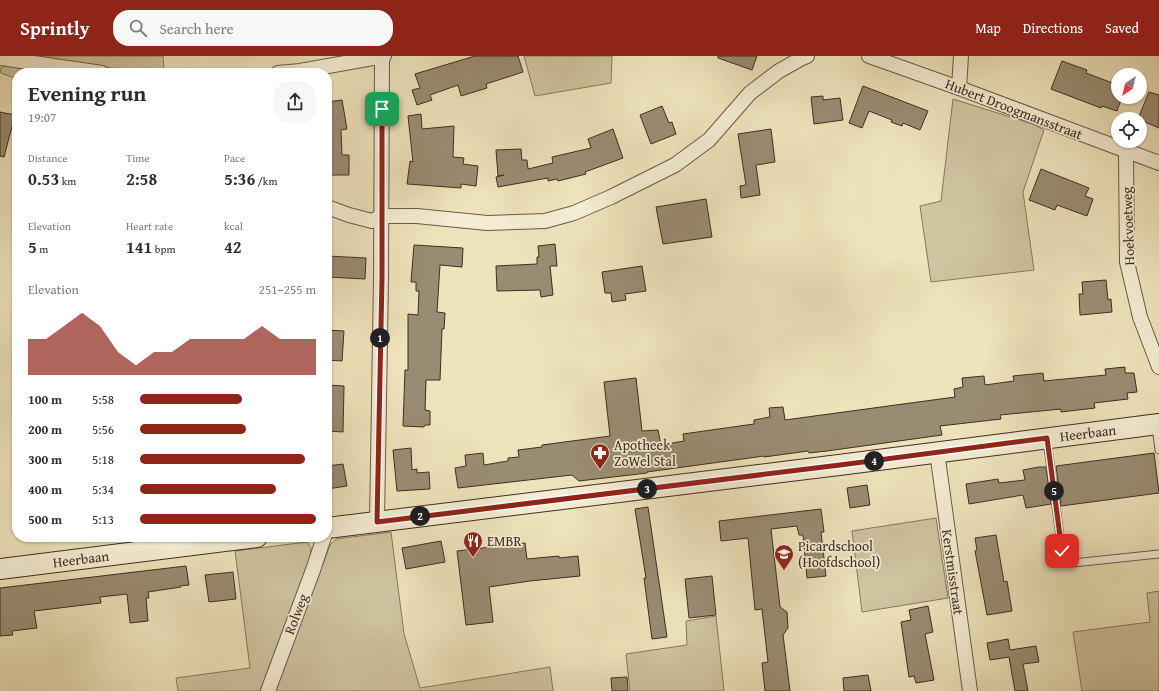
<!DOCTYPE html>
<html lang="en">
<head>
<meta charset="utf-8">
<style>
	body { margin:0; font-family:"Gentium Book Plus",serif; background:#f7f7f7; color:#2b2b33; height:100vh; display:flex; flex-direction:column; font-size:15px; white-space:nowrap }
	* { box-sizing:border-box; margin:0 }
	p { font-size:13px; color:#7c7c81 }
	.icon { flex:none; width:22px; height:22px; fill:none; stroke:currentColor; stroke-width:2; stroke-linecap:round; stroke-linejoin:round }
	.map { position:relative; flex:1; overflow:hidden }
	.side { position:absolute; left:12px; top:12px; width:320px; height:474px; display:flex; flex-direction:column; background:#fff; border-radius:16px; box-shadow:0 1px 3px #0004 }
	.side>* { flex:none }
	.needle { width:26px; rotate:215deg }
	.fabs { position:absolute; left:1111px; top:12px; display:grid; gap:8px }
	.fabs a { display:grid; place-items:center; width:36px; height:36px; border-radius:50%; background:#fff; box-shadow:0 1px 3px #0004; font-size:20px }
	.pin { position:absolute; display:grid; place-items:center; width:34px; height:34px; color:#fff; margin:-17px; border-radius:8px; box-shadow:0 2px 6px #0006 }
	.km { position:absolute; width:20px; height:20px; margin:-10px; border-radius:50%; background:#222; color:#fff; font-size:11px; line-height:20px; text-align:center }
	.round { display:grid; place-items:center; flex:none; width:42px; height:42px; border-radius:16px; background:#f7f7f7 }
	.overview { display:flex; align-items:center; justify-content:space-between; height:68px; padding:0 16px }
	h1 { font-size:22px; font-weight:700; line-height:30px }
	.metrics { display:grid; grid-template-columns:repeat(3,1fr); gap:6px; height:68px; padding:4px 16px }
	.metrics div { display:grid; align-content:center }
	.metrics b { font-size:17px; font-weight:700 }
	.metrics small { font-size:11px; font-weight:400 }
	.metrics p { font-size:11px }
	.chart { height:112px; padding:8px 16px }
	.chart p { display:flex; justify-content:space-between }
	.chart svg { width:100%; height:72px; margin-top:4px; fill:#8f2418; opacity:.7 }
	ul { padding:0 16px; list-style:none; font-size:13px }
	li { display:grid; grid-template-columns:64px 48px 1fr; align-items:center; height:30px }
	li i { height:10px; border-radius:5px; background:#8f2418 }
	header { display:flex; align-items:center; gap:24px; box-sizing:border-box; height:56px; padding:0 20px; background:#8f2418; color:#fff }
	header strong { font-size:19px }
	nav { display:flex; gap:22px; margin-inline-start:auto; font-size:14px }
	.search { width:280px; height:36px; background:#f7f7f7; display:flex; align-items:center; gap:10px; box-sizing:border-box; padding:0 14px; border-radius:16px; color:#7c7c81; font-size:15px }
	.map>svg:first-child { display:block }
	.green { fill:#d0c4a1; stroke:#887862 }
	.building { fill:#9a8c72; stroke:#402d23 }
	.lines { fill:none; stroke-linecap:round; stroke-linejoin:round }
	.lane-casing { stroke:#6c5a49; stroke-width:9 }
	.street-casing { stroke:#6c5a49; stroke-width:16 }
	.secondary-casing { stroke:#402d23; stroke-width:22 }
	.lane { stroke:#f4edd3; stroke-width:7 }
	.street { stroke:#f4edd3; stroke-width:14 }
	.secondary { stroke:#f4edd3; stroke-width:20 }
	.route-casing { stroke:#fff; stroke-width:8 }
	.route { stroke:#8f2418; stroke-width:5 }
	.labels { text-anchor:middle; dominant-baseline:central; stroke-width:3.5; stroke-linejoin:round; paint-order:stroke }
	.street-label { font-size:14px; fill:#402d23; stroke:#f4edd3 }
	.poi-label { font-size:14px; fill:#402d23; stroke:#f4edd3; text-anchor:start }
</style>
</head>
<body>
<header>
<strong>Sprintly</strong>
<div class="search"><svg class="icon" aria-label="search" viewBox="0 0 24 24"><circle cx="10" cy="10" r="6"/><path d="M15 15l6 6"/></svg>Search here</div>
<nav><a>Map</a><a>Directions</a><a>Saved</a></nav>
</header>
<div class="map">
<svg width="1159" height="635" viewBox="0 0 1159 635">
	<rect width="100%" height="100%" fill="#eee3bb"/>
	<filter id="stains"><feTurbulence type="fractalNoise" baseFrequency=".005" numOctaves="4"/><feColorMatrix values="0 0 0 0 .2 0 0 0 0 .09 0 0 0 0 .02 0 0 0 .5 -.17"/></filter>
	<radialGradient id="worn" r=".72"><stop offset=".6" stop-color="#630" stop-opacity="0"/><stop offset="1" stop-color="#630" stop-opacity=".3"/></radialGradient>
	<!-- green -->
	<g class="green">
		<polygon points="27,0 163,0 164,15 110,12"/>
		<polygon points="524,0 612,0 611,27 535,40"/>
		<polygon points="4,10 53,17 17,17 17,23 1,17 0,13"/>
		<polygon points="953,43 1033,68 1044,74 1023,136 1034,214 931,226 920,150 941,145"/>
		<polygon points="936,462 948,542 862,556 852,475"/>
		<polygon points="391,476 404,578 420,632 550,611 553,635 275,635 330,489 336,483"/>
		<polygon points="307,486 311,492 310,501 260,635 178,635 176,622 250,612 235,495"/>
		<polygon points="1159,535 1159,635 1082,635 1073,576 1150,566 1147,537"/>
		<polygon points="716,560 724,635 630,635 626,598 687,589 686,565"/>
	</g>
	<!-- building -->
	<g class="building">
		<polygon points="475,0 518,0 523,16 486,28 487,32 461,40 458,29 430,39 432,44 417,49 412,34 420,32 415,18"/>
		<polygon points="718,0 757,0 752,14 718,2"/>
		<polygon points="1062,5 1087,14 1086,17 1118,29 1118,41 1122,41 1117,55 1102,50 1101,52 1051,33"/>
		<polygon points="863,30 928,55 920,74 903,67 902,70 891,66 892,64 869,55 862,72 849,67"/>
		<polygon points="1149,36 1159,39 1159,72 1138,63"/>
		<polygon points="823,40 823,44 840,42 843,64 814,68 811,41"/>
		<polygon points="342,44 347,73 341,74 342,99 349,99 349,119 327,119 327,46"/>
		<polygon points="662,50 669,67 672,66 676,78 651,88 640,59"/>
		<polygon points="0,56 15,59 4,101 0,100"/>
		<polygon points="421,58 422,73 454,70 453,101 464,102 463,108 478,110 476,130 461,128 461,132 407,128 410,105 413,106 408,60"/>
		<polygon points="613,73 623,102 585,116 586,118 558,125 557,123 548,125 548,122 498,131 496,121 504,119 498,120 496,94 521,93 522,104 527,104 528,113 553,107 552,101 591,92 588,83"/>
		<polygon points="771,73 775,106 756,109 760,139 741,142 740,130 746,129 738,78"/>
		<polygon points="1041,113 1089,132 1085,140 1093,143 1087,160 1057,149 1055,154 1029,144"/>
		<polygon points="706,143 712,181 663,188 656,151"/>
		<polygon points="555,188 557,210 550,210 553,239 541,241 540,234 497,235 496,210 537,208 537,201 539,201 538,190"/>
		<polygon points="414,189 463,192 462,211 440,209 437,256 445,257 444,273 442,273 440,324 426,324 425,354 430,355 430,369 425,369 424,371 403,370 405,314 408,314 408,258 418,259 419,235 416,235 416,226 411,226"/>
		<polygon points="327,200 366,202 365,223 327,221"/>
		<polygon points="642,210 646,235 625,238 626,244 612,246 611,237 605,237 602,216"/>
		<polygon points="1106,224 1108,244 1111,243 1112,256 1080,259 1079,238 1083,238 1082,226"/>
		<polygon points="327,274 344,275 342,305 327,304"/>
		<polygon points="1125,311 1125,317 1134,317 1137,336 1127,337 1128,343 1094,347 1095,352 1061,356 1061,353 1000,359 1001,363 940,370 942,379 827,395 809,397 808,395 764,401 764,400 647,416 647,417 579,425 572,419 458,432 455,412 466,410 465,399 483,397 484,409 508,405 508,402 519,401 518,394 542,391 542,389 610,380 604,326 636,322 642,375 658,374 661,389 684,385 683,378 754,368 754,364 770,361 769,352 783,351 785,364 955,341 954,333 963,331 962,322 984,320 985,329 1014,325 1013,320 1043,317 1044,325 1106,319 1105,313"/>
		<polygon points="327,329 344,330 343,376 327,375"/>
		<polygon points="411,392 412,414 417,413 417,417 429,416 430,433 397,435 393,394"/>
		<polygon points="1154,397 1159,437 1061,450 1056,410"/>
		<polygon points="343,408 347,430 327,433 327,410"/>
		<polygon points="1039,411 1046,411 1051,448 1026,452 1023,439 969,448 966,428 998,423 999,427 1025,424 1023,414"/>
		<polygon points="867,429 870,449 850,452 847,432"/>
		<polygon points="648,451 667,581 652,583 644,522 646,522 635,453"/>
		<polygon points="821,453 824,476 821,476 826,520 807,522 803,479 799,479 797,470 771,473 780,551 787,556 788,572 783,579 790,635 765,635 762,607 768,606 762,553 755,554 748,482 721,485 719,465"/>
		<polygon points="996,479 1004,526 1007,525 1012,555 987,559 975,495 977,494 975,482"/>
		<polygon points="441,485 445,506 406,513 402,492"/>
		<polygon points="525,487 527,503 559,500 559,502 578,500 580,520 530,525 489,531 493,566 466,569 457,495"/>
		<polygon points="186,510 189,529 180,530 181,531 148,536 149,542 146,542 148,565 130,567 127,538 100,541 101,547 34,555 37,572 12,575 13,579 0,580 0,532"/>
		<polygon points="233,516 236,543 209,546 205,519"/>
		<polygon points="712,520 716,559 689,562 685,523"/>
		<polygon points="928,550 933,576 925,578 934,624 916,627 914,620 909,621 901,566 911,564 909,554"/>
		<polygon points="1008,583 1010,594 1036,590 1039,606 1023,608 1028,635 1015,635 1009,601 990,604 987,587"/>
		<polygon points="868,619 871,635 844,635 843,622"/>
		<polygon points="627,621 628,635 612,635 611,622"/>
	</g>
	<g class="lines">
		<!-- lane casing -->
		<g class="lane-casing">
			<g id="lane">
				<polyline points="1156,370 1159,394"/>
				<polyline points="1047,384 1062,495 1068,505 1073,507 1159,498"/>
			</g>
		</g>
		<!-- street casing -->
		<g class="street-casing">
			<g id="street">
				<polyline points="869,0 959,32 1159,107"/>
				<polyline points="0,2 102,17"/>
				<polyline points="278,17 300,15 384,0"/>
				<polyline points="959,32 961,0"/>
				<polyline points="1126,96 1127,206 1140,261 1159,311"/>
				<polyline points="327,151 349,159 372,165 382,160 417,160 487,167 545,165 574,157 611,141 675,109 709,84 750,37 779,15 802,2 807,0"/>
				<polyline points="937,396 970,635"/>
				<polyline points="377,466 381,222 382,0"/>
				<polyline points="268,635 313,514 324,481"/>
			</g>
		</g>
		<!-- secondary casing -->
		<g class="secondary-casing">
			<g id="secondary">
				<polyline points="327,472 839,409 1159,368"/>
				<polyline points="0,513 257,481"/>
			</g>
		</g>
		<!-- lane -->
		<use href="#lane" class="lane"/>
		<!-- street -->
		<use href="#street" class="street"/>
		<!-- secondary -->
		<use href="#secondary" class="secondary"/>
	</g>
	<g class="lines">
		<!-- route casing -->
		<g class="route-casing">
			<polyline id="route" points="382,53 382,222 377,466 840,409 1047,382 1062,495"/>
		</g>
		<!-- route -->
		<use href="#route" class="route"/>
	</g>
	<!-- icons -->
	<defs>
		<g id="pharmacy-pin" transform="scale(1)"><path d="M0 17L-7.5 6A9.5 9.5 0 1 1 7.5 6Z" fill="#8f2418" stroke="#f4edd3"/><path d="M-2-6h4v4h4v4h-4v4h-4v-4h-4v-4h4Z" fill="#fff"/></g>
		<g id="restaurant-pin" transform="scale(1)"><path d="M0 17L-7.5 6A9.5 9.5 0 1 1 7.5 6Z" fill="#8f2418" stroke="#f4edd3"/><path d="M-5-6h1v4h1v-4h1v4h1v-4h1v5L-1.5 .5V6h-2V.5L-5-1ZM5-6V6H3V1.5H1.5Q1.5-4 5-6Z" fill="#fff"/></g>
		<g id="school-pin" transform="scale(1)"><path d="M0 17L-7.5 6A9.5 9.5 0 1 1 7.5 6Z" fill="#8f2418" stroke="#f4edd3"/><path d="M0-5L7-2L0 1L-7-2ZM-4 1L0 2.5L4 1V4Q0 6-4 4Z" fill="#fff"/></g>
	</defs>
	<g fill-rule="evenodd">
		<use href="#pharmacy-pin" x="600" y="397"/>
		<use href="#restaurant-pin" x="473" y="485"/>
		<use href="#school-pin" x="784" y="498"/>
	</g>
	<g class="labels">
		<!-- street labels -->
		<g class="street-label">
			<text transform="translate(1014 53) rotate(21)">Hubert Droogmansstraat</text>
			<text transform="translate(1128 170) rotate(-92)">Hoekvoetweg</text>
			<text transform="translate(1088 377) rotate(-7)">Heerbaan</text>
			<text transform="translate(81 503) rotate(-7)">Heerbaan</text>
			<text transform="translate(953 516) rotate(82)">Kerstmisstraat</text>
			<text transform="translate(296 558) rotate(-69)">Rolweg</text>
		</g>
		<!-- poi labels -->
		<g class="poi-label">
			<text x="614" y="389">Apotheek<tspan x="614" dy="16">ZoWel Stal</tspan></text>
			<text x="487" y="485">EMBR</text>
			<text x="798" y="490">Picardschool<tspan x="798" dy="16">(Hoofdschool)</tspan></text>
		</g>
	</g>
	<rect width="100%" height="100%" filter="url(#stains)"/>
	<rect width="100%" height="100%" fill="url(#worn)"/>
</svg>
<div class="fabs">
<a><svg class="needle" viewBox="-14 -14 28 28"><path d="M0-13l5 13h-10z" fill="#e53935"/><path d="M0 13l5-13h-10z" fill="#7c7c81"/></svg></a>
<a><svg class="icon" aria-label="locate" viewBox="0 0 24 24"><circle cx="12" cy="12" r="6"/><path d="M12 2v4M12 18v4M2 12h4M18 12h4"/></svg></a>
</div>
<div class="pin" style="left:382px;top:53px;background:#1e9e55"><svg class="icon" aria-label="arrive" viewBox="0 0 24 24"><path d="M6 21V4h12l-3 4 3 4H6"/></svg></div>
<div class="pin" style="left:1062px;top:495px;background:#d93025"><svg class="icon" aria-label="check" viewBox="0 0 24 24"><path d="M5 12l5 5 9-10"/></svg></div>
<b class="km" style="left:380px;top:282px">1</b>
<b class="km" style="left:420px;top:460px">2</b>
<b class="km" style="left:647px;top:433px">3</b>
<b class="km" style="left:874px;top:405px">4</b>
<b class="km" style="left:1054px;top:435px">5</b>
<section class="side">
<div class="overview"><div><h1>Evening run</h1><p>19:07</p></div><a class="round"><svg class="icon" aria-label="share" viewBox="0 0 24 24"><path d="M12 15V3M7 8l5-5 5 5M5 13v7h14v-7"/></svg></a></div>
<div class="metrics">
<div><p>Distance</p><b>0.53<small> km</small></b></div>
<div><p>Time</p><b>2:58</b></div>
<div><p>Pace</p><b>5:36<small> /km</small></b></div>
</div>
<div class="metrics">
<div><p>Elevation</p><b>5<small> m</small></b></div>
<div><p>Heart rate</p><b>141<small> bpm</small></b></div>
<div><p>kcal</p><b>42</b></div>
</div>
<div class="chart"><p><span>Elevation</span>251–255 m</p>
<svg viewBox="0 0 160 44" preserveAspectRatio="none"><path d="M0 44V22L10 22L20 14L30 6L40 14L50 30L60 38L70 30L80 30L90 22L100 22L110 22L120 22L130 14L140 22L150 22L160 22V44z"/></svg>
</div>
<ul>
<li><b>100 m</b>5:58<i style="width:58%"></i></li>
<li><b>200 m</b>5:56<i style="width:60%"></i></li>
<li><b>300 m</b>5:18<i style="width:94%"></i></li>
<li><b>400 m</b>5:34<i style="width:77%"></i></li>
<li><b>500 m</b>5:13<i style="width:100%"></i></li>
</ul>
</section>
</div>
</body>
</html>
